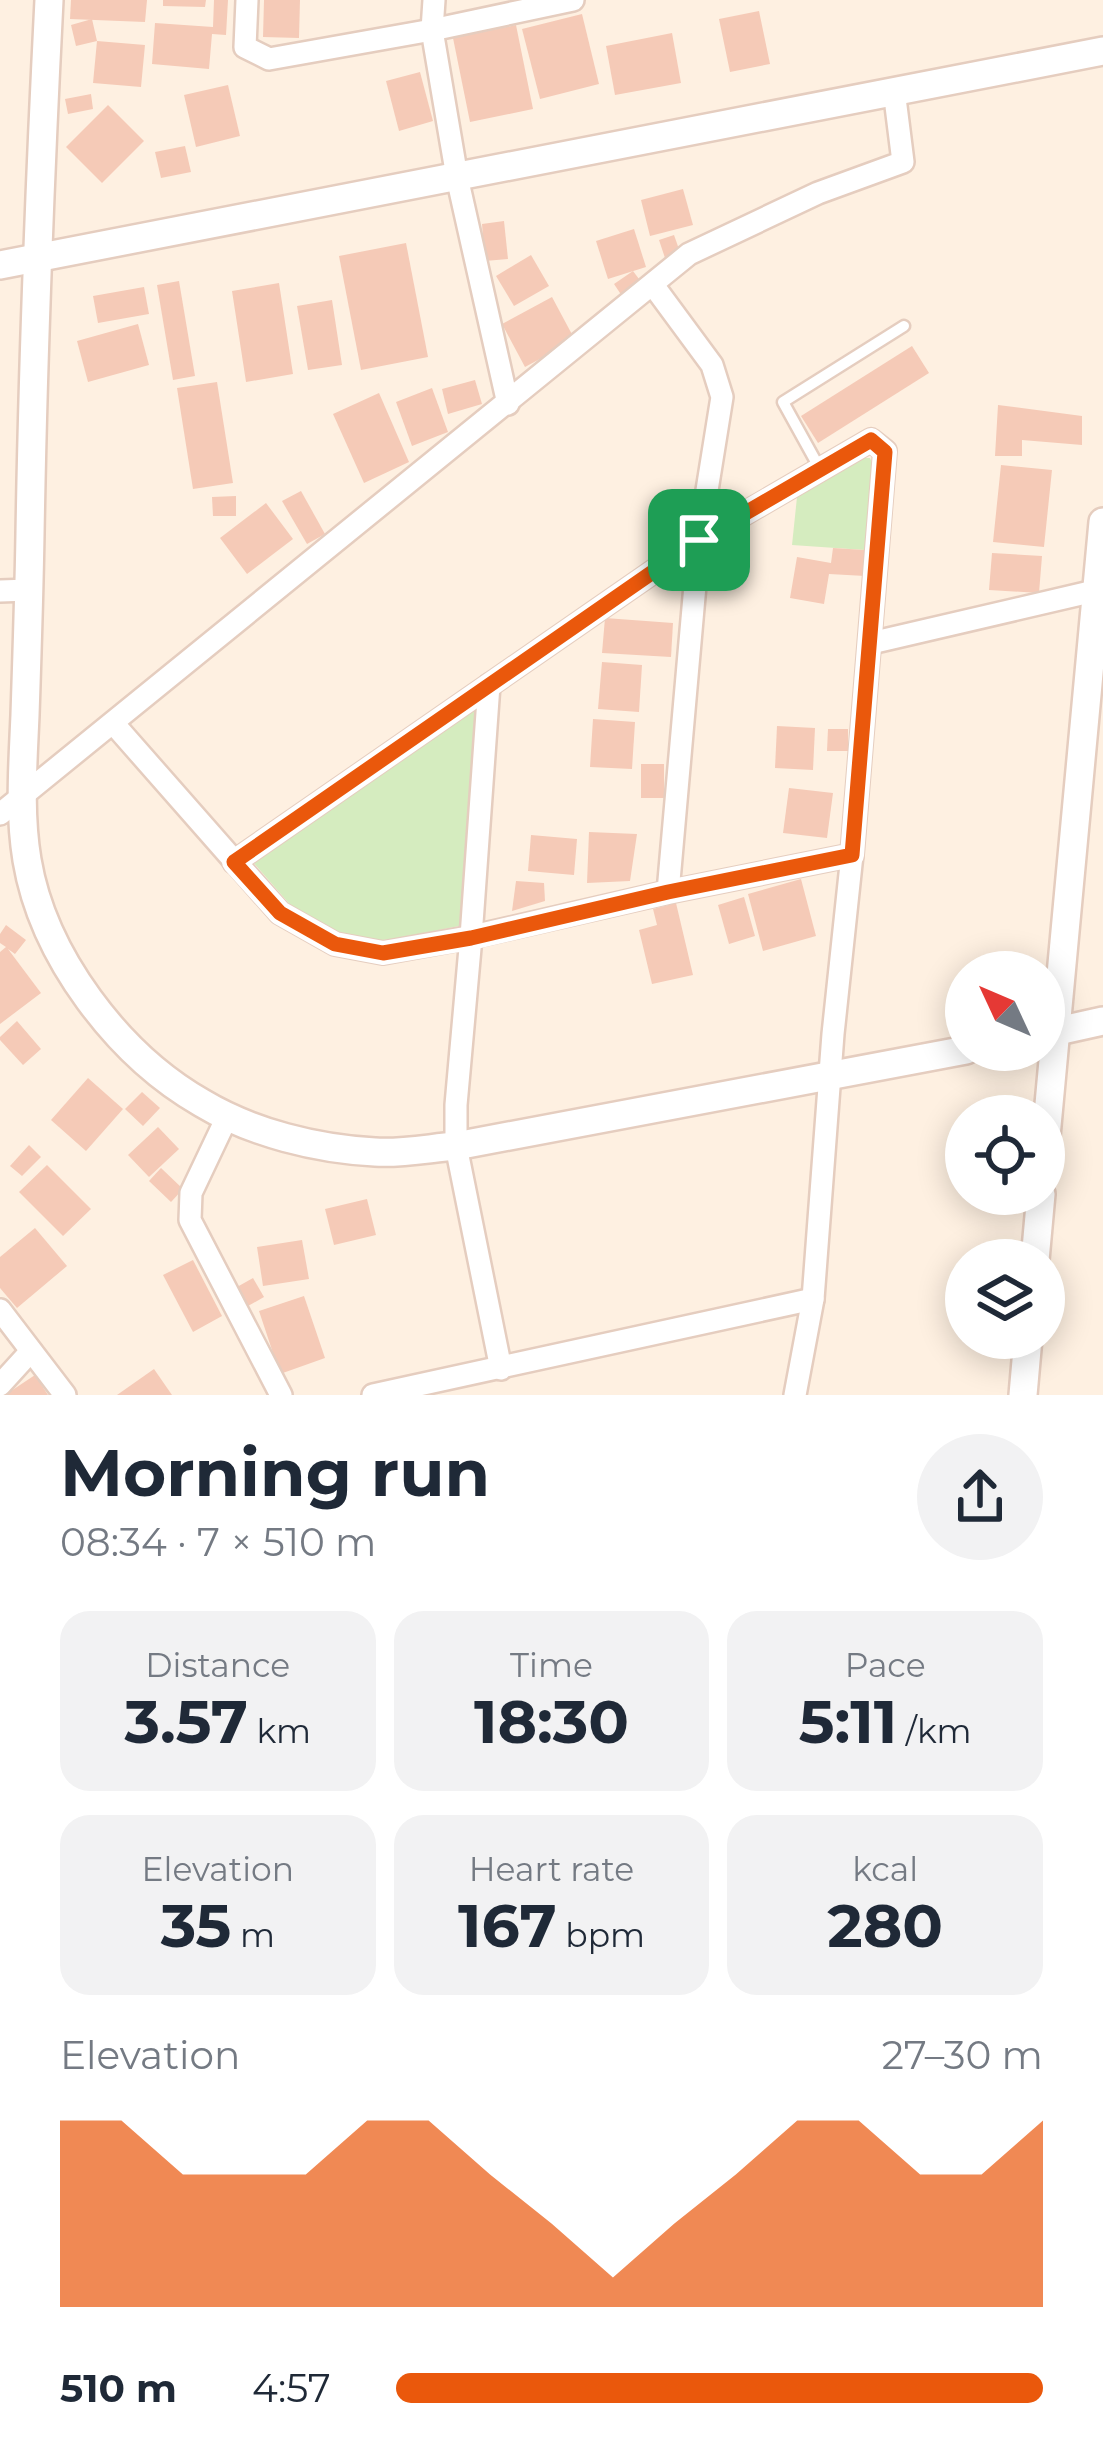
<!DOCTYPE html>
<html lang="en">
<head>
<meta charset="utf-8">
<style>
	body { margin:0; font-family:Montserrat,sans-serif; background:#f2f2f3; color:#1f2937; height:100vh; display:flex; flex-direction:column; font-size:45px; white-space:nowrap }
	* { box-sizing:border-box; margin:0 }
	p { font-size:39px; color:#747a83 }
	.icon { flex:none; width:66px; height:66px; fill:none; stroke:currentColor; stroke-width:2; stroke-linecap:round; stroke-linejoin:round }
	.map { position:relative; height:1395px; overflow:hidden }
	.side { display:flex; flex-direction:column; background:#fff; flex:1 }
	.side>* { flex:none }
	.needle { width:78px; rotate:314deg }
	.tools { position:absolute; left:945px; top:951px; display:grid; gap:24px }
	.tools a { display:grid; place-items:center; width:120px; height:120px; border-radius:50%; background:#fff; box-shadow:0 6px 30px #0003; font-size:60px }
	.pin { position:absolute; display:grid; place-items:center; width:102px; height:102px; color:#fff; margin:-51px; border-radius:24px; box-shadow:0 6px 18px #0006 }
	.round { display:grid; place-items:center; flex:none; width:126px; height:126px; border-radius:63px; background:#f2f2f3 }
	.headline { display:flex; align-items:center; justify-content:space-between; height:204px; padding:0 60px }
	h1 { font-size:66px; font-weight:700; line-height:90px }
	.metrics { display:grid; grid-template-columns:repeat(3,1fr); gap:18px; height:204px; padding:12px 60px }
	.metrics div { display:grid; align-content:center; border-radius:30px; background:#f2f2f3; text-align:center }
	.metrics b { font-size:60px; font-weight:700 }
	.metrics small { font-size:33px; font-weight:400 }
	.metrics p { font-size:33px }
	.chart { height:336px; padding:24px 60px }
	.chart p { display:flex; justify-content:space-between }
	.chart svg { width:100%; height:216px; margin-top:12px; fill:#ea580c; opacity:.7 }
	ul { padding:0 60px; list-style:none; font-size:39px }
	li { display:grid; grid-template-columns:192px 144px 1fr; align-items:center; height:90px }
	li i { height:30px; border-radius:15px; background:#ea580c }
	.map>svg:first-child { display:block }
	.green { fill:#d5ecbf }
	.building { fill:#f5cab7 }
	.lines { fill:none; stroke-linecap:round; stroke-linejoin:round }
	.service-casing { stroke:#e5cdbf; stroke-width:15 }
	.minor-casing { stroke:#e5cdbf; stroke-width:26 }
	.tertiary-casing { stroke:#e5cdbf; stroke-width:32 }
	.service { stroke:#fff; stroke-width:10 }
	.minor { stroke:#fff; stroke-width:21 }
	.tertiary { stroke:#fff; stroke-width:27 }
	.route-casing { stroke:#fff; stroke-width:24 }
	.route { stroke:#ea580c; stroke-width:15 }
</style>
</head>
<body>
<div class="map">
<svg width="1103" height="1395" viewBox="0 0 1103 1395">
	<rect width="100%" height="100%" fill="#fef0e1"/>
	<!-- green -->
	<g class="green">
		<polygon points="859,458 870,458 872,463 865,550 792,545 797,497"/>
		<polygon points="476,708 482,715 463,919 459,926 394,939 369,941 329,930 299,915 252,861"/>
	</g>
	<!-- building -->
	<g class="building">
		<polygon points="71,0 147,0 145,22 70,19"/>
		<polygon points="163,0 206,0 205,7 163,6"/>
		<polygon points="214,0 228,0 226,35 212,34 209,69 152,64 155,23 213,27"/>
		<polygon points="264,0 300,0 299,38 263,37"/>
		<polygon points="759,11 770,64 730,72 719,19"/>
		<polygon points="582,14 599,84 540,99 522,29"/>
		<polygon points="92,19 97,41 76,46 71,25"/>
		<polygon points="516,25 533,109 470,122 453,38"/>
		<polygon points="672,33 681,83 615,95 606,46"/>
		<polygon points="97,41 145,45 141,87 93,83"/>
		<polygon points="420,72 433,121 399,131 386,81"/>
		<polygon points="228,85 240,136 196,147 184,95"/>
		<polygon points="91,94 93,109 68,114 65,99"/>
		<polygon points="108,105 144,141 102,183 66,147"/>
		<polygon points="185,146 191,172 161,178 155,152"/>
		<polygon points="683,189 693,225 650,236 641,200"/>
		<polygon points="504,221 508,259 485,261 482,224"/>
		<polygon points="634,229 646,267 608,279 596,241"/>
		<polygon points="674,235 680,252 665,258 659,240"/>
		<polygon points="406,243 428,357 361,370 339,256"/>
		<polygon points="531,255 549,286 514,306 496,276"/>
		<polygon points="633,271 642,283 622,296 614,284"/>
		<polygon points="179,281 195,376 173,380 157,285"/>
		<polygon points="279,283 293,374 246,382 232,291"/>
		<polygon points="144,287 149,314 98,323 93,296"/>
		<polygon points="552,297 575,340 525,367 502,324"/>
		<polygon points="332,300 342,365 308,370 297,306"/>
		<polygon points="138,324 149,365 88,382 77,341"/>
		<polygon points="912,346 929,373 818,443 801,416"/>
		<polygon points="475,380 482,404 448,414 442,389"/>
		<polygon points="217,382 233,483 193,489 177,388"/>
		<polygon points="432,388 448,432 412,446 396,402"/>
		<polygon points="379,393 409,462 364,483 333,414"/>
		<polygon points="998,405 1082,416 1082,445 1022,440 1022,456 995,456"/>
		<polygon points="1001,465 1052,470 1044,547 993,542"/>
		<polygon points="301,491 325,534 307,544 282,501"/>
		<polygon points="236,496 236,516 213,516 212,497"/>
		<polygon points="266,503 293,539 247,574 220,538"/>
		<polygon points="833,548 865,550 865,576 829,574 824,604 790,598 797,557 831,563"/>
		<polygon points="992,553 1042,556 1039,593 989,590"/>
		<polygon points="713,554 740,556 738,585 711,583"/>
		<polygon points="605,618 673,623 671,657 602,653"/>
		<polygon points="602,662 642,665 639,712 598,709"/>
		<polygon points="593,719 635,722 632,769 590,767"/>
		<polygon points="777,726 815,728 813,770 775,768"/>
		<polygon points="828,729 848,729 848,751 827,751"/>
		<rect x="641" y="764" width="23" height="34"/>
		<polygon points="789,788 833,793 827,838 783,833"/>
		<polygon points="589,832 637,834 630,881 587,883"/>
		<polygon points="531,835 577,839 574,875 528,871"/>
		<polygon points="801,879 816,936 763,951 748,894"/>
		<polygon points="516,881 544,883 545,901 512,911"/>
		<polygon points="744,897 755,936 729,944 718,905"/>
		<polygon points="676,903 693,975 652,984 639,930 657,925 653,909"/>
		<polygon points="6,925 26,940 15,954 8,949 41,993 0,1024 0,952 6,947 0,943 0,934"/>
		<polygon points="17,1021 41,1049 23,1065 0,1040 0,1037"/>
		<polygon points="88,1078 123,1109 86,1151 51,1120"/>
		<polygon points="142,1092 160,1108 143,1126 125,1109"/>
		<polygon points="158,1127 179,1149 149,1177 128,1155"/>
		<polygon points="29,1145 41,1157 22,1176 10,1166"/>
		<polygon points="47,1165 91,1209 63,1236 19,1192"/>
		<polygon points="161,1168 183,1189 171,1202 149,1181"/>
		<polygon points="367,1199 376,1235 334,1245 325,1209"/>
		<polygon points="35,1228 67,1266 17,1308 0,1288 0,1257"/>
		<polygon points="302,1240 309,1279 263,1286 257,1247"/>
		<polygon points="193,1260 222,1316 193,1332 163,1275"/>
		<polygon points="253,1278 264,1297 248,1306 237,1287"/>
		<polygon points="304,1296 325,1358 280,1374 259,1311"/>
		<polygon points="154,1369 172,1395 117,1395"/>
		<polygon points="35,1375 48,1395 5,1395"/>
	</g>
	<g class="lines">
		<!-- service casing -->
		<g class="service-casing">
			<polyline id="service" points="820,469 783,402 904,326"/>
		</g>
		<!-- minor casing -->
		<g class="minor-casing">
			<g id="minor">
				<polyline points="247,0 245,47 269,59 432,30 573,0"/>
				<polyline points="434,0 432,30 457,177 508,404"/>
				<polyline points="653,285 712,365 722,397 699,540 668,892"/>
				<polyline points="0,591 29,590"/>
				<polyline points="871,643 1103,589"/>
				<polyline points="489,685 471,937 456,1105 456,1146 501,1369"/>
				<polyline points="113,723 280,913 335,944 383,953 471,937 668,892 852,855"/>
				<polyline points="0,814 689,254 818,193 903,162 894,90"/>
				<polyline points="234,862 699,540 871,440 885,451 852,855 833,1034 813,1299 795,1395"/>
				<polyline points="228,1115 191,1193 190,1220 281,1395"/>
				<polyline points="0,1310 65,1395"/>
				<polyline points="0,1385 31,1351"/>
				<polyline points="373,1395 813,1299"/>
			</g>
		</g>
		<!-- tertiary casing -->
		<g class="tertiary-casing">
			<g id="tertiary">
				<path d="M49,0C40,178 33,356 30,534C29,595 27,655 25,715C23,763 19,812 27,860C43,956 118,1055 202,1103C252,1133 317,1149 375,1152C401,1154 430,1148 456,1146L966,1050"/>
				<polyline points="0,265 1103,51"/>
				<polyline points="1044,1034 1103,1021"/>
				<polyline points="1044,1158 1103,522"/>
				<polyline points="1035,1260 1041,1194"/>
				<polyline points="1023,1395 1028,1338"/>
			</g>
		</g>
		<!-- service -->
		<use href="#service" class="service"/>
		<!-- minor -->
		<use href="#minor" class="minor"/>
		<!-- tertiary -->
		<use href="#tertiary" class="tertiary"/>
	</g>
	<g class="lines">
		<!-- route casing -->
		<g class="route-casing">
			<polygon id="route" points="871,440 885,452 852,855 668,892 471,938 383,953 335,944 280,913 234,862 699,540"/>
		</g>
		<!-- route -->
		<use href="#route" class="route"/>
	</g>
</svg>
<div class="tools">
<a><svg class="needle" viewBox="-14 -14 28 28"><path d="M0-13l5 13h-10z" fill="#e53935"/><path d="M0 13l5-13h-10z" fill="#747a83"/></svg></a>
<a><svg class="icon" aria-label="locate" viewBox="0 0 24 24"><circle cx="12" cy="12" r="6"/><path d="M12 2v4M12 18v4M2 12h4M18 12h4"/></svg></a>
<a><svg class="icon" aria-label="layers" viewBox="0 0 24 24"><path d="M12 4l9 5-9 5-9-5zM3 14l9 5 9-5"/></svg></a>
</div>
<div class="pin" style="left:699px;top:540px;background:#1e9e55"><svg class="icon" aria-label="arrive" viewBox="0 0 24 24"><path d="M6 21V4h12l-3 4 3 4H6"/></svg></div>
</div>
<section class="side">
<div class="headline"><div><h1>Morning run</h1><p>08:34 · 7 × 510 m</p></div><a class="round"><svg class="icon" aria-label="share" viewBox="0 0 24 24"><path d="M12 15V3M7 8l5-5 5 5M5 13v7h14v-7"/></svg></a></div>
<div class="metrics">
<div><p>Distance</p><b>3.57<small> km</small></b></div>
<div><p>Time</p><b>18:30</b></div>
<div><p>Pace</p><b>5:11<small> /km</small></b></div>
</div>
<div class="metrics">
<div><p>Elevation</p><b>35<small> m</small></b></div>
<div><p>Heart rate</p><b>167<small> bpm</small></b></div>
<div><p>kcal</p><b>280</b></div>
</div>
<div class="chart"><p><span>Elevation</span>27–30 m</p>
<svg viewBox="0 0 160 44" preserveAspectRatio="none"><path d="M0 44V6L10 6L20 17L30 17L40 17L50 6L60 6L70 17L80 27L90 38L100 27L110 17L120 6L130 6L140 17L150 17L160 6V44z"/></svg>
</div>
<ul>
<li><b>510 m</b>4:57<i style="width:100%"></i></li>
</ul>
</section>
</body>
</html>
